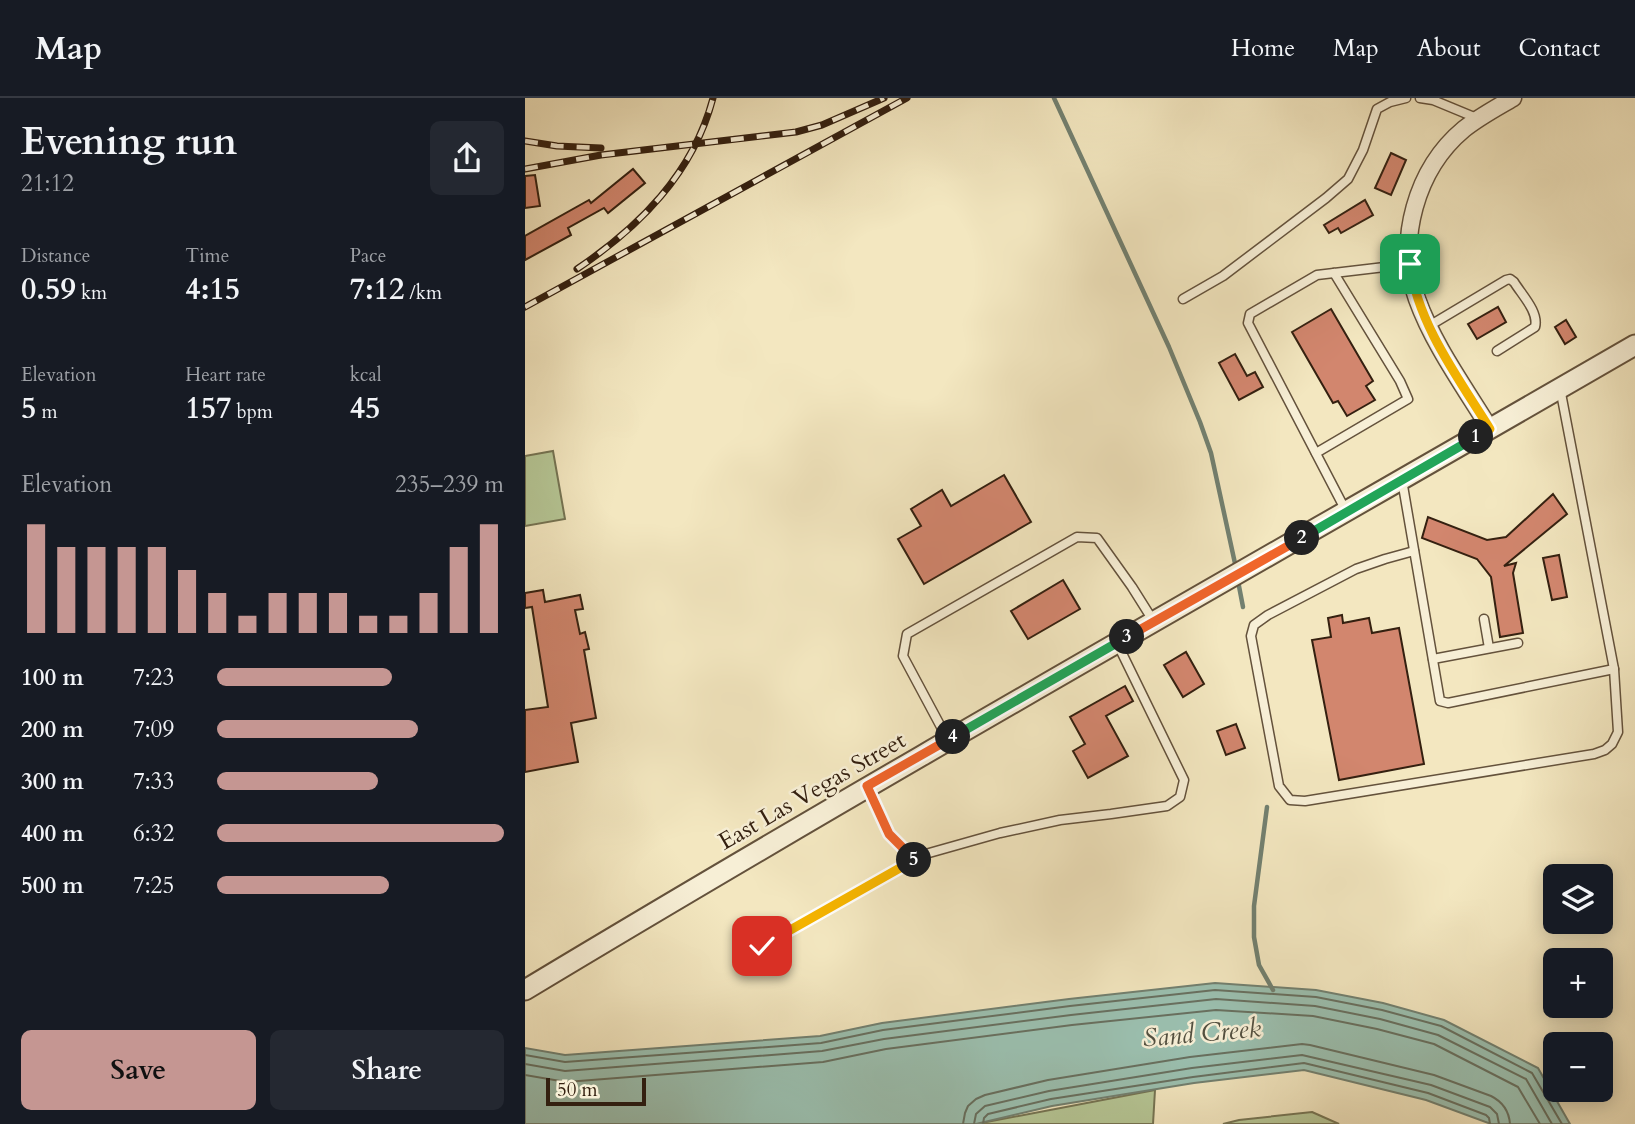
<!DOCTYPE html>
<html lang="en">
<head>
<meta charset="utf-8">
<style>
	body { margin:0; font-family:Cardo,serif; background:#242831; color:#f1f3f6; height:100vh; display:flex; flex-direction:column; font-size:26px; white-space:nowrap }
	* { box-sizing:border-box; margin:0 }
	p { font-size:23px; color:#9ea1a6 }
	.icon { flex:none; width:38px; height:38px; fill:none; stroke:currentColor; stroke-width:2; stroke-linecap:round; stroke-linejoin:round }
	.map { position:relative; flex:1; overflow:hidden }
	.details { display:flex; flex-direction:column; background:#171b24; width:525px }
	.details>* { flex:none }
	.tools { position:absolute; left:1018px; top:766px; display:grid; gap:14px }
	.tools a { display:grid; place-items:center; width:70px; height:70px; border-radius:10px; background:#171b24; box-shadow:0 4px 18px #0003; font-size:35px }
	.scale { position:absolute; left:21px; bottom:18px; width:100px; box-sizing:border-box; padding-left:7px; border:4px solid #342010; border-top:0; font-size:19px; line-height:24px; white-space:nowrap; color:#342010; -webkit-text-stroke:5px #f7efd6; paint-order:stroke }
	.pin { position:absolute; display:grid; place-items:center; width:60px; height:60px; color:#fff; margin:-30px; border-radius:14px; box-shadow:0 4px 10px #0006 }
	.km { position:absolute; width:35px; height:35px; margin:-18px; border-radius:50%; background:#222; color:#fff; font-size:19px; line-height:35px; text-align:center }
	.round { display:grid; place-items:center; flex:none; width:74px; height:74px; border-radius:10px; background:#242831 }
	.overview { display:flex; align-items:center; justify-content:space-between; height:119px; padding:0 21px }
	h1 { font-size:38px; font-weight:600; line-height:52px }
	.figures { display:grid; grid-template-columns:repeat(3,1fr); gap:10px; height:119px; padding:7px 21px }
	.figures div { display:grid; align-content:center }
	.figures b { font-size:30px; font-weight:600 }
	.figures small { font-size:19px; font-weight:400 }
	.figures p { font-size:19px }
	.chart { height:196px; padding:14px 21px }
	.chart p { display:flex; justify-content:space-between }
	.chart svg { width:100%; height:126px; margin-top:7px; stroke:#c59692; stroke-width:6 }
	.action { display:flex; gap:14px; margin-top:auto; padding:14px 21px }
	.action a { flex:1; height:80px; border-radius:10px; background:#c59692; color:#111; font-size:28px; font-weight:600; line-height:80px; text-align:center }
	.action a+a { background:#242831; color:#f1f3f6 }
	ul { padding:0 21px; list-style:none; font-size:23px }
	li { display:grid; grid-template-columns:112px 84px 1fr; align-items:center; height:52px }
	li i { height:18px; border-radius:9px; background:#c59692 }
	header { display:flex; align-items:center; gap:42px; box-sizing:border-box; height:98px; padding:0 35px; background:#171b24; border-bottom:2px solid #363941 }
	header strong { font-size:33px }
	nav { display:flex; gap:38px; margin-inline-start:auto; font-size:24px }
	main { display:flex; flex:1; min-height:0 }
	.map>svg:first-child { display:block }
	.green { fill:#b6c796; stroke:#757453; stroke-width:2 }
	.water { fill:#9bc0b0; stroke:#728070; stroke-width:2 }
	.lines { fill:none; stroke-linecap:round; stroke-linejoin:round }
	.shore { stroke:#687060; stroke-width:2 }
	.stream { stroke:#728070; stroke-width:4.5 }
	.building { fill:#d2866e; stroke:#342010; stroke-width:2 }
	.service-casing { stroke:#64523c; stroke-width:11 }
	.minor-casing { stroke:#64523c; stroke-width:19 }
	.tertiary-casing { stroke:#64523c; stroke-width:23 }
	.service { stroke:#f7efd6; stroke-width:8 }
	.minor { stroke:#f7efd6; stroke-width:16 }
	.tertiary { stroke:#f7efd6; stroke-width:19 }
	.rail-casing { stroke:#342010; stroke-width:7 }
	.rail { stroke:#f7efd6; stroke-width:4.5; stroke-dasharray:13; stroke-linecap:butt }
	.split-1-casing { stroke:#fff; stroke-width:14 }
	.split-2-casing { stroke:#fff; stroke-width:14 }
	.split-3-casing { stroke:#fff; stroke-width:14 }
	.split-4-casing { stroke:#fff; stroke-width:14 }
	.split-5-casing { stroke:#fff; stroke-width:14 }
	.split-6-casing { stroke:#fff; stroke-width:14 }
	.split-1 { stroke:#f5b400; stroke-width:9 }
	.split-2 { stroke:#22a559; stroke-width:9 }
	.split-3 { stroke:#f0652b; stroke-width:9 }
	.split-4 { stroke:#22a559; stroke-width:9 }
	.split-5 { stroke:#f0652b; stroke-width:9 }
	.split-6 { stroke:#f5b400; stroke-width:9 }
	.labels { text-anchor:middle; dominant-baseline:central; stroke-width:5; stroke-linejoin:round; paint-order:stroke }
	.street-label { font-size:24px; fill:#342010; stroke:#f7efd6 }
	.water-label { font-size:26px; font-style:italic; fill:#535040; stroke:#f7efd6 }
</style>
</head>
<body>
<header>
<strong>Map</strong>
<nav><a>Home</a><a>Map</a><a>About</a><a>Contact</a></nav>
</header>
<main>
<section class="details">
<div class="overview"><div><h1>Evening run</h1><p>21:12</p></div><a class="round"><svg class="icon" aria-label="share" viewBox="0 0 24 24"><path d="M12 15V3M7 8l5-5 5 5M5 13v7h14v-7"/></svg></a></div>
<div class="figures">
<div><p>Distance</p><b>0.59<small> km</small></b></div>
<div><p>Time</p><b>4:15</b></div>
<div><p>Pace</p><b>7:12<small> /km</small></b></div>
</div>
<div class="figures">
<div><p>Elevation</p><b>5<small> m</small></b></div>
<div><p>Heart rate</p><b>157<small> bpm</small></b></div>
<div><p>kcal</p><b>45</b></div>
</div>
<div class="chart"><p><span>Elevation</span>235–239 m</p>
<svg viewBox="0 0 160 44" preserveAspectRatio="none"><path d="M5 44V6M15 44V14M25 44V14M35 44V14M45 44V14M55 44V22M65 44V30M75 44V38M85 44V30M95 44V30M105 44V30M115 44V38M125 44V38M135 44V30M145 44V14M155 44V6"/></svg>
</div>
<ul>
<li><b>100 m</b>7:23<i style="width:61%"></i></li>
<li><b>200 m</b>7:09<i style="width:70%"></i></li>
<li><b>300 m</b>7:33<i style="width:56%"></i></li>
<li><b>400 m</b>6:32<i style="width:100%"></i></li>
<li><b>500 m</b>7:25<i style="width:60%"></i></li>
</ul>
<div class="action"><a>Save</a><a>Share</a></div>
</section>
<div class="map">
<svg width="1110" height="1026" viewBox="0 0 1110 1026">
	<rect width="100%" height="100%" fill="#f3e7c0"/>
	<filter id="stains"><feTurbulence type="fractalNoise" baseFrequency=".00286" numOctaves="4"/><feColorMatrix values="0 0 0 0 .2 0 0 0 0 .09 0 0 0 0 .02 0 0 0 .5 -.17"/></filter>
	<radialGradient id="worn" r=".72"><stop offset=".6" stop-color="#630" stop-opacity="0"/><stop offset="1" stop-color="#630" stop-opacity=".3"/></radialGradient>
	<!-- green -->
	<g class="green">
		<polygon points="28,353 40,421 0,428 0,358"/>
		<polygon points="630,992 628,1026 451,1026"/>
		<polygon points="787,1014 814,1026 698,1026 714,1022"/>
	</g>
	<!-- water -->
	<polygon class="water" points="690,885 791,892 858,905 919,922 1013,970 1045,1026 966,1026 901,1002 779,972 669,985 527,1008 451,1026 0,1026 0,950 40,957 295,938 357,925 544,901"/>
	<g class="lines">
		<!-- shore -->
		<g class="shore">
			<polyline points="0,957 40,964 296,945 358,932 545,908 690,892 791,899 857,912 916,928 1007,975 1037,1026"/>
			<polyline points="0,966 40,973 297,953 359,941 546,917 691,901 790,908 855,921 913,937 1001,981 1027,1026"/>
			<polyline points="0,977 41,984 298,964 361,951 547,927 691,912 788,918 852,931 909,946 993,989 1015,1026"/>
			<path d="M438,1026L440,1015L443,1008L451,1001L460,997L523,982L665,959L777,946L785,947L909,977L966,998C978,1004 984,1013 985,1026"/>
			<polyline points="449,1026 451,1016 460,1008 524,993 667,970 777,957 906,987 965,1009 972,1016 974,1026"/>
			<polyline points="458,1026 459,1020 463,1016 526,1001 668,979 779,965 903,995 961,1017 964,1020 965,1026"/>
		</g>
		<!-- stream -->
		<g class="stream">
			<polyline points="529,0 644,249 675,324 686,355 711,470"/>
			<polyline points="713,483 718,509"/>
			<polyline points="742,709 729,808 729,839 734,867 748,892"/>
		</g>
	</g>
	<!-- building -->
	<g class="building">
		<polygon points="866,55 881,62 866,97 850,90"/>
		<polygon points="108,71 120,85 83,115 79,110 43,130 46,137 0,162 0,138 64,102 66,105"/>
		<polygon points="10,77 15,108 0,110 0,78"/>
		<polygon points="840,102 848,117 816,135 813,130 804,135 799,127"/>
		<polygon points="973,209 981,224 952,241 943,226"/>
		<polygon points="806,211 848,283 841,288 850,302 822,318 813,303 808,305 767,234"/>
		<polygon points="1041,222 1051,239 1040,246 1030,229"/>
		<polygon points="710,256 722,278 730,274 738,289 714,302 694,265"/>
		<polygon points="479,377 506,424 399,486 373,441 396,428 386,411 417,392 426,408"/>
		<polygon points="1028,396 1042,416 979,468 991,465 988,475 998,535 975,539 966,479 952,461 897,440 903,419 962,442 981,439"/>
		<polygon points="1034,457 1042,499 1027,502 1018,460"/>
		<polygon points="538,482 555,511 503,541 486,513"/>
		<polygon points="18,492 20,504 55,497 58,511 50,512 55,536 60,534 64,551 59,552 71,620 46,625 53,664 0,674 0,612 23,609 7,509 0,510 0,495"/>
		<polygon points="817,517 818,525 844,520 847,535 874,530 899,666 814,682 787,542 806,539 803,520"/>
		<polygon points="661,554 679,586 658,599 639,567"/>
		<polygon points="600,588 608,603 581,618 603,658 563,680 548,653 560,646 545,619"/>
		<polygon points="711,626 720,650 701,657 692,633"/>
	</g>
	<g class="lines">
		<!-- service casing -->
		<g class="service-casing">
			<g id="service">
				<polyline points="895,0 908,2 954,21"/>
				<polyline points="658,201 698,178 801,100 823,81 838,52 852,11 865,4 881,0"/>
				<path d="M904,228L981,182L985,181L989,184C997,197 1014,214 1010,229L972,253"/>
				<polyline points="791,355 883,301 875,283 809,175"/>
				<polyline points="877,382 915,603 923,605 1089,571"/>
				<polyline points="821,413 723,225 725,216 792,177 885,166"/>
				<polyline points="889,453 860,461 831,471 743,517 729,527 726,538 754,688 765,702 780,703 1069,656 1080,652 1087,646 1093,634 1089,571 1035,290"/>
				<polyline points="959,521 964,550"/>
				<polyline points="908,561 993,545"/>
				<polyline points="423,642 378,558 382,536 552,439 572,440 607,489 629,524"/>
				<polyline points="342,689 364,736 380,752 397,757 475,735 535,722 586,716 642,708 655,699 659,682 592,545"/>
				<polyline points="237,848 397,757"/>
			</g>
		</g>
		<!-- minor casing -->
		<g class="minor-casing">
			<path id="minor" d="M965,331C940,290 908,246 892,201C871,143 891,71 939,31C954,19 971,10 988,0"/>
		</g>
		<!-- tertiary casing -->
		<g class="tertiary-casing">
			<path id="tertiary" d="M0,892C367,671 740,461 1110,247"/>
		</g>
		<!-- service -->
		<use href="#service" class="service"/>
		<!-- minor -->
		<use href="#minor" class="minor"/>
		<!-- tertiary -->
		<use href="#tertiary" class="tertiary"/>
		<!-- rail casing -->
		<g class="rail-casing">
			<g id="rail">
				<polyline points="0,43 32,48 76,50"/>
				<polyline points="0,71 76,57 271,34 297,27 359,0"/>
				<path d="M52,171C114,129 168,76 188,0"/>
				<polyline points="0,209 382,0"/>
			</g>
		</g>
		<!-- rail -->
		<use href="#rail" class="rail"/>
	</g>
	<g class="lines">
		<!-- split-1 casing -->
		<g class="split-1-casing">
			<path id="split-1" d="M885,166C892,225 934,281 965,331L951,339"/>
		</g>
		<!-- split-2 casing -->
		<g class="split-2-casing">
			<polyline id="split-2" points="777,440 951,339"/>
		</g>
		<!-- split-3 casing -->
		<g class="split-3-casing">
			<polyline id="split-3" points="602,539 777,440"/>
		</g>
		<!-- split-4 casing -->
		<g class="split-4-casing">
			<polyline id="split-4" points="428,639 602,539"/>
		</g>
		<!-- split-5 casing -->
		<g class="split-5-casing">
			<polyline id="split-5" points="389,762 397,757 380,752 364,736 342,688 428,639"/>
		</g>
		<!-- split-6 casing -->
		<g class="split-6-casing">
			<polyline id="split-6" points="237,848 389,762"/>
		</g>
		<!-- split-1 -->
		<use href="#split-1" class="split-1"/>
		<!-- split-2 -->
		<use href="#split-2" class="split-2"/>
		<!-- split-3 -->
		<use href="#split-3" class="split-3"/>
		<!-- split-4 -->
		<use href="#split-4" class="split-4"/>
		<!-- split-5 -->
		<use href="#split-5" class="split-5"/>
		<!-- split-6 -->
		<use href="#split-6" class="split-6"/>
	</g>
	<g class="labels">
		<!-- street labels -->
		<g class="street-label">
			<text transform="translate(287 693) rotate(-30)">East Las Vegas Street</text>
		</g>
		<!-- water labels -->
		<g class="water-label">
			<text transform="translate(677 935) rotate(-5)">Sand Creek</text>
		</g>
	</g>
	<rect width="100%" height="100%" filter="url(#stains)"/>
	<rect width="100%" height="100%" fill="url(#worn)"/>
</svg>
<div class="tools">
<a><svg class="icon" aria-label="layers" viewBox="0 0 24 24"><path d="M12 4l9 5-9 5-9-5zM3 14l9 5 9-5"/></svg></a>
<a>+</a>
<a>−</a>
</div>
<div class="scale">50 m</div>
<div class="pin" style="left:885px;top:166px;background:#1e9e55"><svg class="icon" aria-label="arrive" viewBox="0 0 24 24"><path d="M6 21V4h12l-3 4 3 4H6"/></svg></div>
<div class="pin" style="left:237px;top:848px;background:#d93025"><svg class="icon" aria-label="check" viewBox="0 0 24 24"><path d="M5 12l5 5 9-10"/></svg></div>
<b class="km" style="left:951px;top:339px">1</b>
<b class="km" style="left:777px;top:440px">2</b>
<b class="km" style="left:602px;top:539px">3</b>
<b class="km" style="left:428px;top:639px">4</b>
<b class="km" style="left:389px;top:762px">5</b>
</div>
</main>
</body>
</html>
